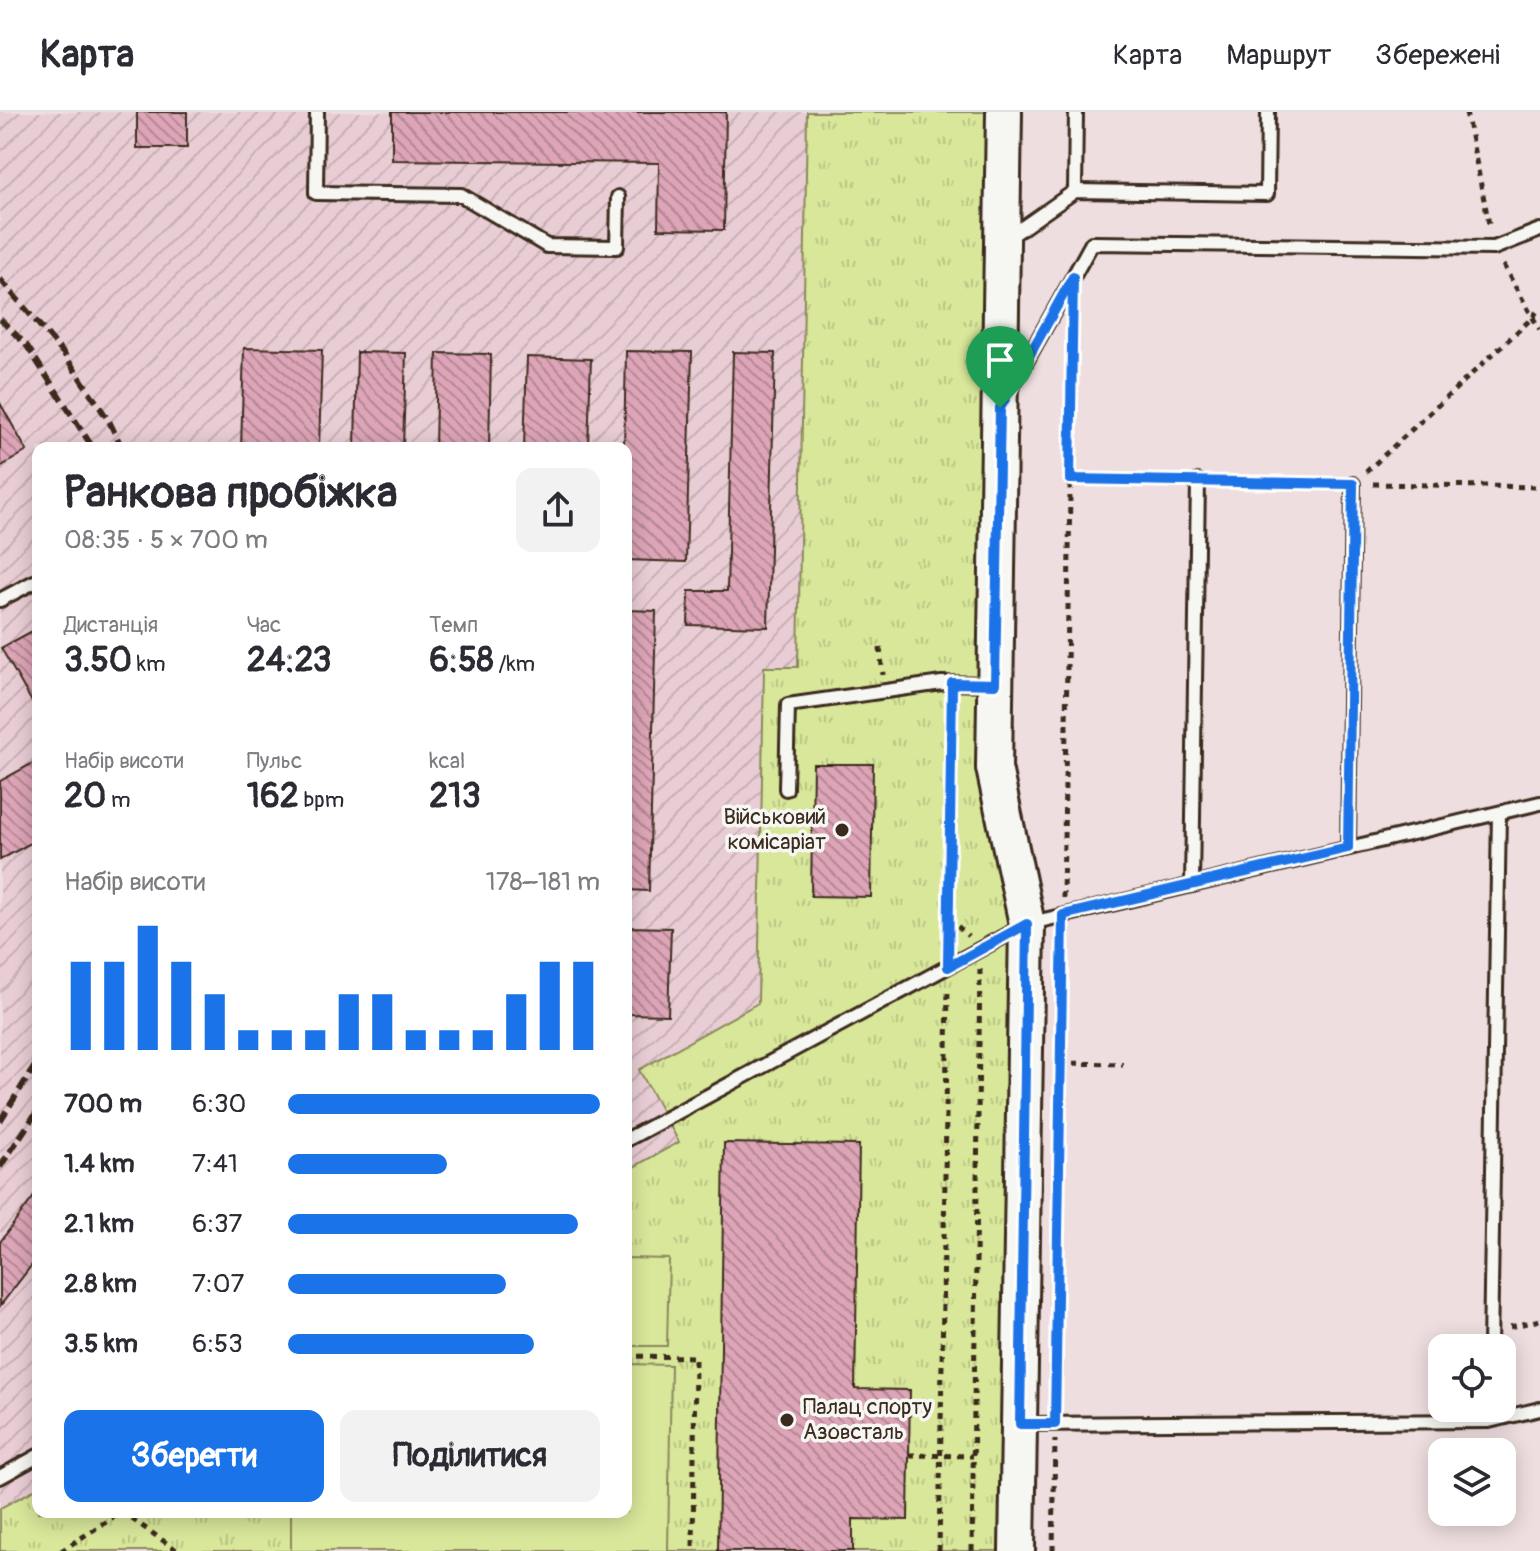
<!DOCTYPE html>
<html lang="uk">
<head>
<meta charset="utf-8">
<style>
	body { margin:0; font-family:Pangolin,sans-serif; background:#f2f2f3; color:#2b2b33; height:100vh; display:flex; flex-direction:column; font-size:30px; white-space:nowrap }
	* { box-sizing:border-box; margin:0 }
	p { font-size:26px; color:#7c7c81 }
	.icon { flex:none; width:44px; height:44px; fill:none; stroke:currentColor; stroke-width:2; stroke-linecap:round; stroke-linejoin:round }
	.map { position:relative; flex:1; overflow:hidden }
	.sheet { position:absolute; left:32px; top:330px; width:600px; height:1076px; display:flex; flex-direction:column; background:#fff; border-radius:16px; box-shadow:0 4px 20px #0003 }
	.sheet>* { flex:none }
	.fabs { position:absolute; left:1428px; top:1222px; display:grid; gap:16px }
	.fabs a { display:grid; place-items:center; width:88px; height:88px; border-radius:16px; background:#fff; box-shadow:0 4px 20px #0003; font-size:40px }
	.pin { position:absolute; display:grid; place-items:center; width:68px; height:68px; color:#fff; margin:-82px -34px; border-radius:50% 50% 50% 0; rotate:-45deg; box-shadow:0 0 8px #0007 }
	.pin .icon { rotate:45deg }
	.round { display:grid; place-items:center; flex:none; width:84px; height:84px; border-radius:16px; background:#f2f2f3 }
	.head { display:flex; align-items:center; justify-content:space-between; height:136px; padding:0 32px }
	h1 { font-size:44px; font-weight:700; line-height:60px }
	.stats { display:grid; grid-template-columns:repeat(3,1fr); gap:12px; height:136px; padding:8px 32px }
	.stats div { display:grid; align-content:center }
	.stats b { font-size:34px; font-weight:700 }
	.stats small { font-size:22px; font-weight:400 }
	.stats p { font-size:22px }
	.chart { height:224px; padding:16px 32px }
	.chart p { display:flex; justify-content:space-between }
	.chart svg { width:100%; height:144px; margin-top:8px; stroke:#1a73e8; stroke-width:6 }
	.action { display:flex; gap:16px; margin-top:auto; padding:16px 32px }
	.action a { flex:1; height:92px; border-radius:16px; background:#1a73e8; color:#fff; font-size:32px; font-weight:700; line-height:92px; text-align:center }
	.action a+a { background:#f2f2f3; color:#2b2b33 }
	ul { padding:0 32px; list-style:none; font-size:26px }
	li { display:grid; grid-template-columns:128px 96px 1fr; align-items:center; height:60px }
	li i { height:20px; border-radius:10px; background:#1a73e8 }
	header { display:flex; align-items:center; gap:48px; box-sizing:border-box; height:112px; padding:0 40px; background:#fff; border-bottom:2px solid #e1e1e2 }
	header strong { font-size:38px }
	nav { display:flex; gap:44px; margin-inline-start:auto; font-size:28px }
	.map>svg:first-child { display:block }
	.industrial { fill:url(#industrial-furrows) }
	.grass { fill:url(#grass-tufts); stroke:#8a885c; stroke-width:2 }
	.pitch { fill:#d8e79a; stroke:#8a885c; stroke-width:2 }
	.building { fill:url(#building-back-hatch); stroke:#3b2a1e; stroke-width:2 }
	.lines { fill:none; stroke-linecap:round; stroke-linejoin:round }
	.lane-casing { stroke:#3b2a1e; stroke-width:18 }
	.secondary-casing { stroke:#3b2a1e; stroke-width:40 }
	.path { stroke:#3b2a1e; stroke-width:5; stroke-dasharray:6 6; stroke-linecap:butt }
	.lane { stroke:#f6f6f2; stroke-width:12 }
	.secondary { stroke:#f6f6f2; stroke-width:34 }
	.rail { stroke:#3b2a1e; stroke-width:6; stroke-dasharray:12 6; stroke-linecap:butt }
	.route-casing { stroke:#fff; stroke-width:16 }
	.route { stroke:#1a73e8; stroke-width:10 }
	.poi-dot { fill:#3b2a1e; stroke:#f6f6f2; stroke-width:3 }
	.labels { text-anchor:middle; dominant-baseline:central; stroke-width:7; stroke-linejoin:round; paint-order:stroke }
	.poi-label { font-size:22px; fill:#3b2a1e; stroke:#f6f6f2; text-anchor:end }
</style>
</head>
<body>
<header>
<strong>Карта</strong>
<nav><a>Карта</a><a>Маршрут</a><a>Збережені</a></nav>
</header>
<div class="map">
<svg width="1540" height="1439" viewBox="0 0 1540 1439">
	<defs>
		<pattern id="industrial-furrows" width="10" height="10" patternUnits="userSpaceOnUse" patternTransform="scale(2)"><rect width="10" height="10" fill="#e9cdd4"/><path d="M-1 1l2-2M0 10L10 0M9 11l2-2" fill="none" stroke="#c9b0b6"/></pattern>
		<pattern id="grass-tufts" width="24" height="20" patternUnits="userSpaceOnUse" patternTransform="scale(2)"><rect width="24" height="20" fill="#d8e79a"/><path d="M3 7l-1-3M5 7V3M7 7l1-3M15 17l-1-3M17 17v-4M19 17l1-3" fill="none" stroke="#bac684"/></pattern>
		<pattern id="building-back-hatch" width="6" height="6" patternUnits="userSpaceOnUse" patternTransform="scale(2)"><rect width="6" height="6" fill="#dda5b7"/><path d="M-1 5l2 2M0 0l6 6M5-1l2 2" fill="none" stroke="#b48794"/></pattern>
	</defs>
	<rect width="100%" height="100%" fill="#eedee0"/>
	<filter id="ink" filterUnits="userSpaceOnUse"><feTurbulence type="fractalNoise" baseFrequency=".0125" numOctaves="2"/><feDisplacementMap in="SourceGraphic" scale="16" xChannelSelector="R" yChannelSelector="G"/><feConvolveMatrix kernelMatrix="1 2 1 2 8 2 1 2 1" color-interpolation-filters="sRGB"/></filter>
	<g filter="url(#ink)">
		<!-- industrial -->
		<polygon class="industrial" points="0,0 807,0 798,555 764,555 758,891 639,958 679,1031 626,1059 626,336 38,336 38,1376 0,1396"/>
		<!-- grass -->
		<polygon class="grass" points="807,0 991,0 1014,822 1005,1439 0,1439 0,1396 38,1376 38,1400 626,1400 626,1059 679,1030 639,958 758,891 764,555 798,555"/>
		<!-- pitch -->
		<g class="pitch">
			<polygon points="626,1146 669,1147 667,1234 626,1234"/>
			<polygon points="626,1252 671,1253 668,1439 291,1439 291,1400 626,1400"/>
		</g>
		<!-- building -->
		<g class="building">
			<rect x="137" y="0" width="50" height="36"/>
			<polygon points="392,0 726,0 724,118 658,117 659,51 392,48"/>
			<polygon points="244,236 322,238 319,336 241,336"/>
			<polygon points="626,239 692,240 686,450 626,448 626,336 624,336"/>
			<polygon points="357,240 406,241 403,336 355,336"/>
			<polygon points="733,240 775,241 768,515 688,513 689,479 727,479"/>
			<polygon points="437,241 491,242 489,336 435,336"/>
			<polygon points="527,245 591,247 588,336 524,336"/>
			<polygon points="0,291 27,339 0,355"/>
			<polygon points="626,498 656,499 649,779 626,778"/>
			<polygon points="38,516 38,587 32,590 1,536"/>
			<polygon points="33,651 38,659 38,727 0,748 0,669"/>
			<polygon points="813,652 873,652 871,785 811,784"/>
			<polygon points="626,815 671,816 668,903 626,902"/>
			<polygon points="724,1031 859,1033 855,1277 910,1278 908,1408 853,1407 853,1439 718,1439"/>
			<polygon points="38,1079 38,1145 0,1194 0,1130"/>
		</g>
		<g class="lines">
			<!-- lane casing -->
			<g class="lane-casing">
				<g id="lane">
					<polyline points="317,0 316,81 461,83 547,134 617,135 618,85"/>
					<polyline points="1075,79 1076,0"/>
					<polyline points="1008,126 1075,79 1267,82 1268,0"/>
					<polyline points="1009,280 1092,131 1494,136 1540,118"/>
					<polyline points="0,488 34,470"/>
					<polyline points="786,677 788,593 942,571 994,572"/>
					<polyline points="1348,736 1353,372"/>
					<polyline points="1192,773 1198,369"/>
					<polyline points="626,1028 1027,812 1540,691"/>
					<polyline points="1490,1236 1499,701"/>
					<polyline points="1023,1312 1489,1309 1540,1297"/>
					<polyline points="0,1365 38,1344"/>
				</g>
			</g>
			<!-- secondary casing -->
			<g class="secondary-casing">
				<polyline id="secondary" points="1004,0 994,656 1027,812 1017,1439"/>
			</g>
			<!-- path -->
			<g class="path">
				<polyline points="1466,0 1490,117"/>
				<polyline points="1503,153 1540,218"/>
				<polyline points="1366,360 1533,205 1540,195"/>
				<polyline points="1070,367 1179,369"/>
				<polyline points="1217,369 1335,371"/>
				<polyline points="1373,372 1540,375"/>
				<polyline points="880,536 883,563"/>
				<polyline points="1063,786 1073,208"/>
				<polyline points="949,806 968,824"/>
				<polyline points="948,834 952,588"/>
				<polyline points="1061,951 1123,952"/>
				<polyline points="1510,1215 1540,1208"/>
				<polyline points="626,1244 695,1245 693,1439"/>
				<polyline points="1055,1294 1063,824"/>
				<polyline points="909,1343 973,1344"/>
				<polyline points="122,1400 178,1439"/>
				<polyline points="61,1439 121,1400"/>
				<polyline points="939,1439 948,876"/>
				<polyline points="972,1439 980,857"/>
				<polyline points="1053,1439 1055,1328"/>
			</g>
			<!-- lane -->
			<use href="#lane" class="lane"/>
			<!-- secondary -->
			<use href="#secondary" class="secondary"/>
			<!-- rail -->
			<g class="rail">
				<polyline points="0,167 64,242 109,309 122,336"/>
				<polyline points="0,207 27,234 93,336"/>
				<polyline points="0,1009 38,949"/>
				<polyline points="0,1055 38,998"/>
			</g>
		</g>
	</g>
	<g class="lines" filter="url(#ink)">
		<!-- route casing -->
		<g class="route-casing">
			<polygon id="route" points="1073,165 1070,367 1353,372 1348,736 1063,803 1055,1312 1020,1312 1027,812 948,855 952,571 995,572 1000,296"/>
		</g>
		<!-- route -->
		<use href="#route" class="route"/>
	</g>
	<!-- markers -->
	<g class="poi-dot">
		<circle cx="842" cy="718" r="8"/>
		<circle cx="787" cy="1308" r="8"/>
	</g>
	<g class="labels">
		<!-- poi labels -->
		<g class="poi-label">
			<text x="826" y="705">Військовий<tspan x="826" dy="25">комісаріат</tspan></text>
			<text x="803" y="1295" text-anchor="start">Палац спорту<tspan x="803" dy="25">Азовсталь</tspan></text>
		</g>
	</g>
</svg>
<div class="fabs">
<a><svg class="icon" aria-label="locate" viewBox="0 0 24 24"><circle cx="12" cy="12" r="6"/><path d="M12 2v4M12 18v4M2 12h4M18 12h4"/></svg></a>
<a><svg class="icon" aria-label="layers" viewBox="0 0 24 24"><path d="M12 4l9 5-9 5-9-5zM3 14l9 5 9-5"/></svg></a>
</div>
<div class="pin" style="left:1000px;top:296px;background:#1e9e55"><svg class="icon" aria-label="arrive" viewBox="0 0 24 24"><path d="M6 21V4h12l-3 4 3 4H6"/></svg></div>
<section class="sheet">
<div class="head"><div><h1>Ранкова пробіжка</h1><p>08:35 · 5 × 700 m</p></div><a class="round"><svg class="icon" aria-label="share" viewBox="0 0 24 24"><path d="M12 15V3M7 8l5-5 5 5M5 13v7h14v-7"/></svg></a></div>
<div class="stats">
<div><p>Дистанція</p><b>3.50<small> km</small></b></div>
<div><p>Час</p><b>24:23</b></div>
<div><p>Темп</p><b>6:58<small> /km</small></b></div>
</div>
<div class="stats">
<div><p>Набір висоти</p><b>20<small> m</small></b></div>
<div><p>Пульс</p><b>162<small> bpm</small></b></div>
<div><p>kcal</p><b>213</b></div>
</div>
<div class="chart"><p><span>Набір висоти</span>178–181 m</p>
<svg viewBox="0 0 160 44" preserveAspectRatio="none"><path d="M5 44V17M15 44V17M25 44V6M35 44V17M45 44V27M55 44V38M65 44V38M75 44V38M85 44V27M95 44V27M105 44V38M115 44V38M125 44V38M135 44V27M145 44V17M155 44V17"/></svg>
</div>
<ul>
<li><b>700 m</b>6:30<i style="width:100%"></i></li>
<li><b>1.4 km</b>7:41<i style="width:51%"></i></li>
<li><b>2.1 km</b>6:37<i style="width:93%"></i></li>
<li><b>2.8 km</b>7:07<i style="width:70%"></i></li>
<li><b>3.5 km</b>6:53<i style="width:79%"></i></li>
</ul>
<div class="action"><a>Зберегти</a><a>Поділитися</a></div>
</section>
</div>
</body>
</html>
